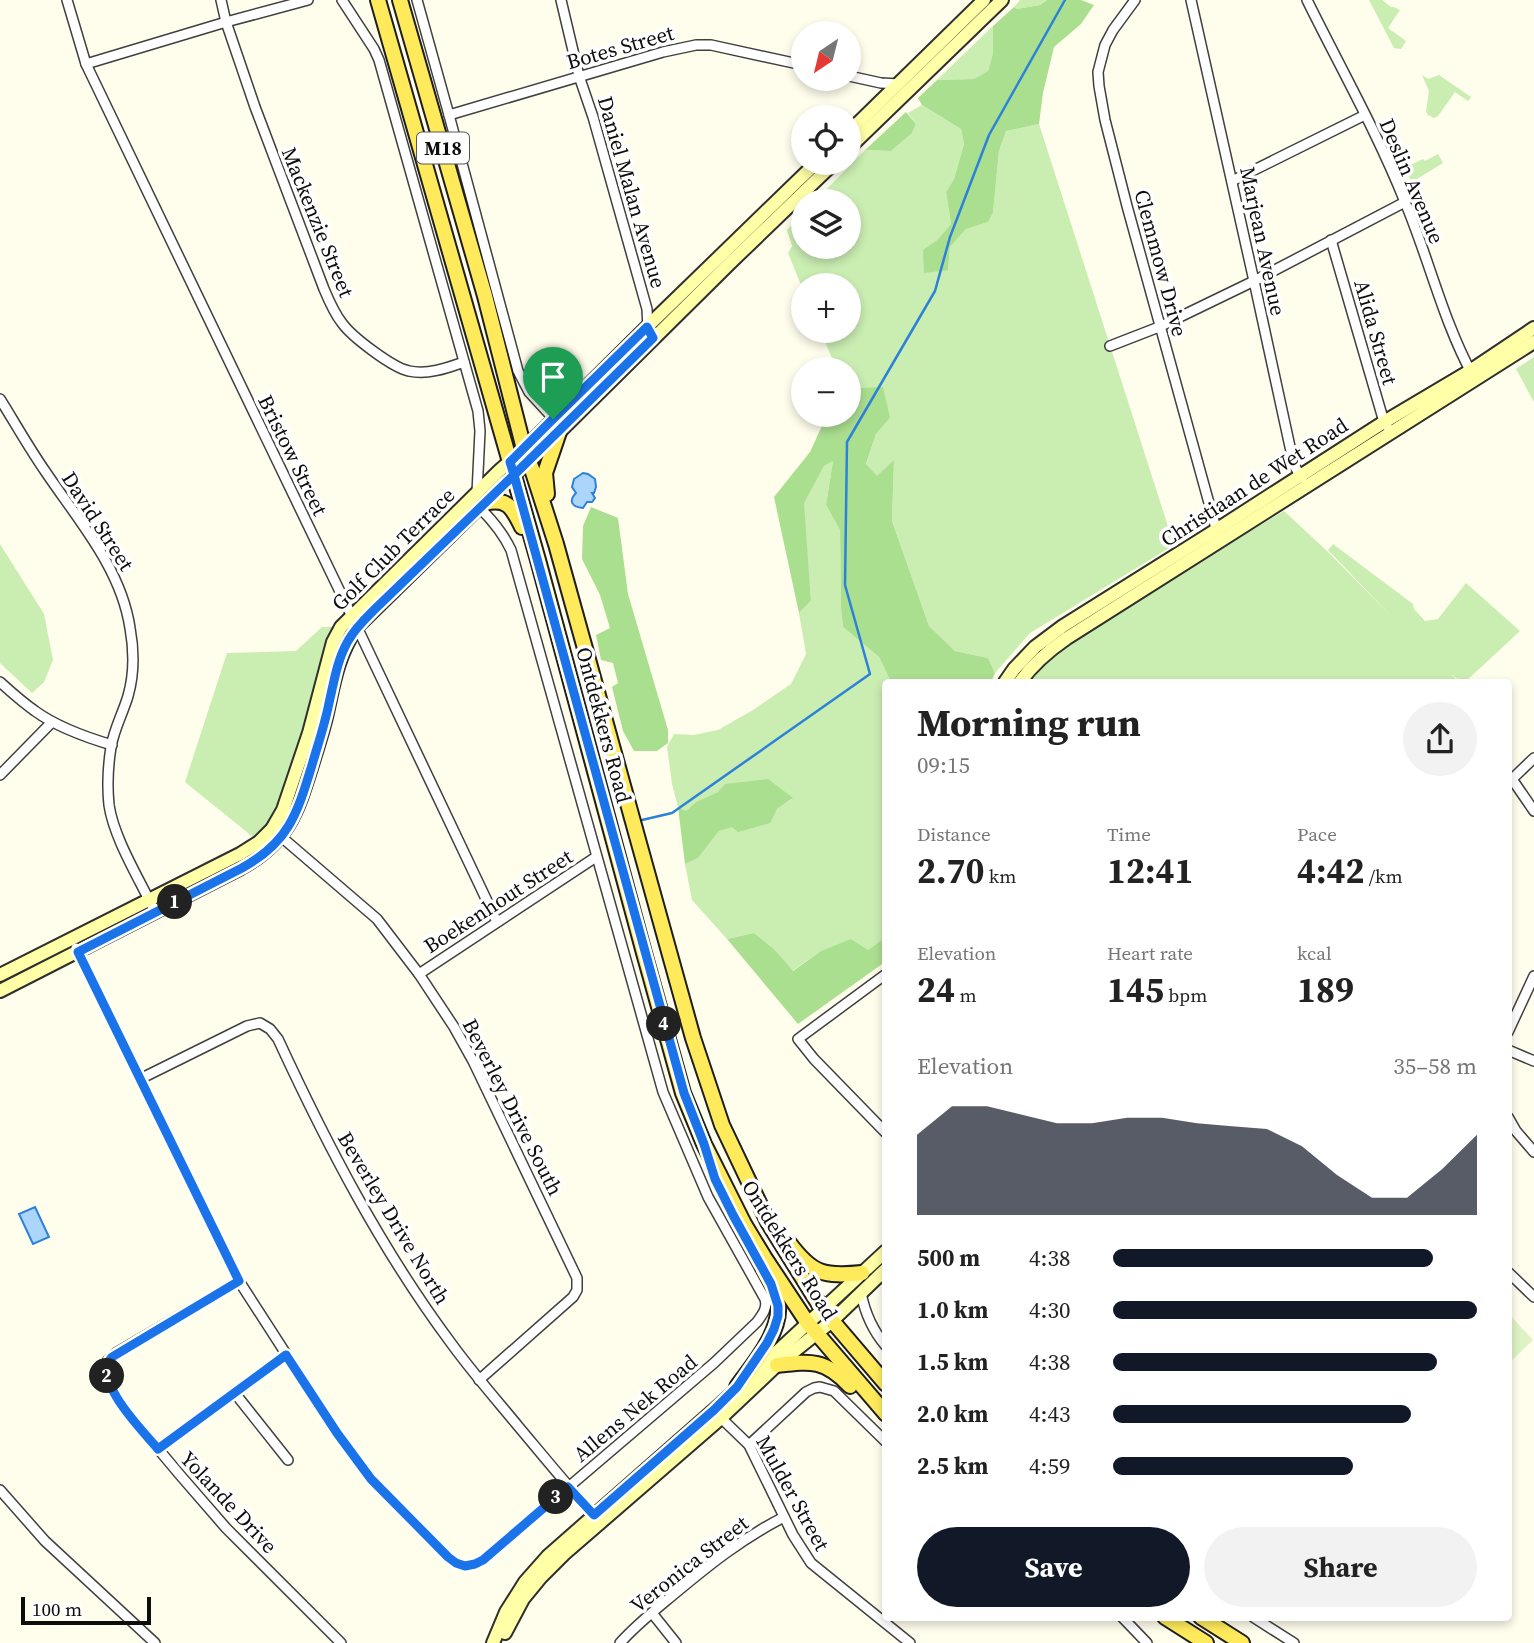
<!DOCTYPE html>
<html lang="en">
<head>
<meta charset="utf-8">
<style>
	body { margin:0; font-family:"Source Serif 4",serif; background:#f2f2f2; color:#222; height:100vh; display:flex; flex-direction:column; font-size:26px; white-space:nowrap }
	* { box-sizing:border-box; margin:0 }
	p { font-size:23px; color:#767676 }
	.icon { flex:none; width:38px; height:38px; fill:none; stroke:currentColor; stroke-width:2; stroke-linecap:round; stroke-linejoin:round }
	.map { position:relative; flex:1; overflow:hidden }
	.panel { position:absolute; left:882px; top:679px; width:630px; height:942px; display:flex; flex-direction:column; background:#fff; border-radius:7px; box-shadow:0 4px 10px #0003 }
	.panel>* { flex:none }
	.needle { width:46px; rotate:215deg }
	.controls { position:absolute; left:791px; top:21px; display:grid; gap:14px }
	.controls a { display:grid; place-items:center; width:70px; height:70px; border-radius:50%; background:#fff; box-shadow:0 4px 10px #0003; font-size:35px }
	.scale { position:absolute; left:21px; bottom:18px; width:130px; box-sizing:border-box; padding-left:7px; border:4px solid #0d0d0d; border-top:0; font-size:19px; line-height:24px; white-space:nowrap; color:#0d0d0d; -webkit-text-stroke:5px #fff; paint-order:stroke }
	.pin { position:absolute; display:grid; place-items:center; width:60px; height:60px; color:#fff; margin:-72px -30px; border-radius:50% 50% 50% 0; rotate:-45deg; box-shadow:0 0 7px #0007 }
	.pin .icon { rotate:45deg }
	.km { position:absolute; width:35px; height:35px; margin:-18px; border-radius:50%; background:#222; color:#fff; font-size:19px; line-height:35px; text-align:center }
	.round { display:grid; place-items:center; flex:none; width:74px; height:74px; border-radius:37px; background:#f2f2f2 }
	.headline { display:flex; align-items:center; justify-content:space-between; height:119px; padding:0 35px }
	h1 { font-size:38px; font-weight:700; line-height:52px }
	.figures { display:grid; grid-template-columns:repeat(3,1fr); gap:10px; height:119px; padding:7px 35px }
	.figures div { display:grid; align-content:center }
	.figures b { font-size:35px; font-weight:700 }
	.figures small { font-size:19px; font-weight:400 }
	.figures p { font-size:19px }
	.chart { height:196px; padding:14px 35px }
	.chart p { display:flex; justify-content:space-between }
	.chart svg { width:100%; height:126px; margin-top:7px; fill:#111827; opacity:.7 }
	.button { display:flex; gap:14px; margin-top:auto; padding:14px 35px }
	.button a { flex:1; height:80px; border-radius:42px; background:#111827; color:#fff; font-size:28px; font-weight:700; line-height:80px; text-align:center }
	.button a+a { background:#f2f2f2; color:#222 }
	ul { padding:0 35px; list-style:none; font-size:23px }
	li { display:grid; grid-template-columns:112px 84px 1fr; align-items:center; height:52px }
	li i { height:18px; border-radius:9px; background:#111827 }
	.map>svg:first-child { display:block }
	.green { fill:#caedb2 }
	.forest { fill:#abdf90 }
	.pitch { fill:#def3c5 }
	.water { fill:#acd5fb; stroke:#2c81d9; stroke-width:2 }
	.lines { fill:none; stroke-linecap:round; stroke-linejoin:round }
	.stream { stroke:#2c81d9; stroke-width:2.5 }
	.street-casing { stroke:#404040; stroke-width:12 }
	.secondary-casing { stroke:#2f2f2f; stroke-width:16 }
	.primary-casing { stroke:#1e1e1e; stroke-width:18 }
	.street { stroke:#fff; stroke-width:9 }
	.secondary { stroke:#ffffa7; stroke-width:12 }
	.primary { stroke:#ffea5c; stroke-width:14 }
	.route-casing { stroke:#fff; stroke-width:14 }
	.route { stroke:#1a73e8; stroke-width:9 }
	.labels { text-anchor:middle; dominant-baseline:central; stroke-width:7; stroke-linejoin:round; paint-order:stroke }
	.shield { fill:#fff; stroke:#565656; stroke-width:2 }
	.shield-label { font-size:19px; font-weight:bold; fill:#0d0d0d }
	.street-label { font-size:21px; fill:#0d0d0d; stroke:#fff }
</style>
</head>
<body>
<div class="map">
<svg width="1534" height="1643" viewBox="0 0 1534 1643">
	<rect width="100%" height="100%" fill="#fffdec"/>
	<!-- green -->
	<g class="green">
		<polygon points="1020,0 1047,0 1040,5 1017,9 1014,7"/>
		<polygon points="1369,0 1382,0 1391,7 1394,7 1400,10 1388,28 1406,41 1401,49 1394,48"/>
		<polygon points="993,26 993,53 988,71 974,79 937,80"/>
		<polygon points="1422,75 1428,79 1439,75 1471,97 1468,101 1455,92 1438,116 1434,118 1428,115 1426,112 1429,91"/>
		<polygon points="922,105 961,129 964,144 954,179 946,192 951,224 936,241 948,270 950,247 966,229 988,222 993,213 999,151 1006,131 1039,124 1174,545 1030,633 995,673 988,658 955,651 929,626 892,521 894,461 877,477 866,465 876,434 890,418 860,388 849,384 849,369 837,369 820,331 849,331 849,285 803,285 803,290 788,253 792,246 787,230 803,213 803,247 849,247 849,201 815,201 865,150 891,151 912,133 916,124 908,113"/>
		<polygon points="1438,154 1443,163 1412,182 1404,168 1423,159 1425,161"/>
		<polygon points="1534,357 1534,402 1516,369"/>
		<polygon points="833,461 826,505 840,530 841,608 843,627 879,657 891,682 886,682 886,929 883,939 868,950 821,951 792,971 774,949 754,933 727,939 692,900 685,864 698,858 719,831 777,809 792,799 718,792 696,802 686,811 678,807 672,784 667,747 674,734 694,735 718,730 753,710 791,684 806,654 799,613 811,601 803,503 824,466"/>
		<polygon points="1284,511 1327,551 1394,619 1328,550 1333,544 1413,604 1414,609 1425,621 1438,619 1466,583 1520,631 1465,682 1461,682 1450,673 1459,682 1025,682 1071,638"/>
		<polygon points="0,544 44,614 53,660 44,682 32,693 0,663"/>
		<polygon points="322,627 341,627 295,779 259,842 185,782 227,653 296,651"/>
	</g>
	<!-- forest -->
	<g class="forest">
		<polygon points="1047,0 1081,0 1094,5 1081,24 1054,47 1043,93 1039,124 1006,131 999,151 993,213 988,222 966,229 950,247 948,270 924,273 923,250 936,241 951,224 946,192 954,179 964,144 961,129 922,105 918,98 937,80 974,79 988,71 993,53 993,26 1014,7 1017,9 1040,5"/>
		<polygon points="906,112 916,124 912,133 891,151 865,150"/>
		<polygon points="849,384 861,388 883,387 890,418 876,434 866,464 877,476 894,460 892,521 929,626 955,651 988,658 995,673 991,682 891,682 879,657 843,627 841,608 840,530 826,505 833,461 824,466 804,503 811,601 799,613 774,497 810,452 827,415 849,415"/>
		<polygon points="591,507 618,518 628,594 668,730 668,743 657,751 634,751 623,731 612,687 618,683 613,663 601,660 596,635 610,628 600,595 582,559 583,526"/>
		<polygon points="768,779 793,798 777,809 770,823 738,832 732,827 719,831 698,858 685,864 678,807 686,811 696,802 718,792 725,784"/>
		<polygon points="885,929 885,962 798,1024 727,939 754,933 774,949 793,971 821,951 851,939 868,950 883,939"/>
	</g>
	<!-- pitch -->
	<polygon class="pitch" points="1509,1314 1533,1340 1509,1363"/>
	<!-- water -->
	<g class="water">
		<path d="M583,473L588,474L595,479L596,487L594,493H592L595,498L592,502H587L583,508C572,507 568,501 576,493L572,487L574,479Z"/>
		<polygon points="35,1207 49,1237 33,1244 19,1214"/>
	</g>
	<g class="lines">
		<!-- stream -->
		<polyline class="stream" points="642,820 672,813 870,674 845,585 847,442 935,291 950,237 989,135 1065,0"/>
		<!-- street casing -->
		<g class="street-casing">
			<g id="street">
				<polyline points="67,0 86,64 357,627 497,922"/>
				<path d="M221,0L226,22L255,107L324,289C329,301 334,313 342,323C352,337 393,368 409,371C428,375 447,368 464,362"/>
				<polyline points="342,0 374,49 379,60 478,411 480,431 477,493"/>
				<polyline points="417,0 449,115 518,371 529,392 562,428"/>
				<polyline points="561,0 579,76 593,117 647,309 648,329"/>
				<polyline points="1135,0 1113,30 1105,45 1098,72 1099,86 1105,120 1127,206 1217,532"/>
				<polyline points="1191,0 1254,281 1292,456 1295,467 1302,478"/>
				<path d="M1307,0C1340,67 1377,132 1405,202C1429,259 1443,321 1473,376"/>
				<polyline points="86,64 226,22 308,0"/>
				<polyline points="849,76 881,83 899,84"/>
				<polyline points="449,115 663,52 696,45 711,45 803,65"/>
				<polyline points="1232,181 1365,115"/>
				<polyline points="1331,240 1384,422 1387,426"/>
				<polyline points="1110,346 1159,327 1254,281 1405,202"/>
				<path d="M0,399C15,423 29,448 45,471C78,520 121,568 130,628C134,650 134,675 128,696C123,713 114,729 111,747C108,766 107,786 109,805C114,839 140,880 155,912"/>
				<path d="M0,682C11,692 22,702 35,711C57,727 85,737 112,745"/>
				<polyline points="0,775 52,722"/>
				<polyline points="1512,779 1534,811"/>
				<polyline points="1510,781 1534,758"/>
				<polyline points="278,834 377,919 419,974 454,1027 473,1061 577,1278 577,1290 573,1297 479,1380"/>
				<path d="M76,948L239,1281L337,1433L371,1479L448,1557L456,1563L465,1566L475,1564L483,1560L714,1363L757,1322C762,1315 768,1308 765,1299L708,1197L663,1092L511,550C503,533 493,521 480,508"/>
				<polyline points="419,974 596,857"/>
				<polyline points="886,974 798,1039 814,1059 886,1133"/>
				<polyline points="1508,1032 1534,976"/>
				<polyline points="1508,1050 1534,1061"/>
				<path d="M140,1079L247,1026L260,1023L270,1029L278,1039C327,1145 381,1249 451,1343C472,1372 495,1398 518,1426C544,1457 569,1488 597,1518"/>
				<polyline points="1508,1117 1516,1131 1534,1152"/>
				<polyline points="1508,1272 1534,1297"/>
				<polyline points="239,1281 116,1353 108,1360 106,1366 107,1376 118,1400 128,1413 180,1475 226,1528 341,1643"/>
				<path d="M861,1293C865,1313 873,1331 886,1346"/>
				<polyline points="234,1392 288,1460"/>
				<polyline points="719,1416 749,1445 793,1535 811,1563 910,1643"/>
				<polyline points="749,1445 806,1392 814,1388 820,1387 834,1391 886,1442"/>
				<polyline points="158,1449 286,1355"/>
				<polyline points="0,1490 45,1541 155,1643"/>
				<polyline points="652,1613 676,1643"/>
				<polyline points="1122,1617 1147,1643"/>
				<polyline points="1253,1617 1294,1643"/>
				<path d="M620,1643C636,1625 655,1610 673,1595C709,1565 741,1539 784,1517"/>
			</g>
		</g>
		<!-- secondary casing -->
		<g class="secondary-casing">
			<g id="secondary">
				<polyline points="849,132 984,0"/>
				<polyline points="849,148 1002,0"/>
				<polyline points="1005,682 1014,669 1035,647 1063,626 1216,530 1384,422 1470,371 1534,328"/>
				<path d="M1020,682C1033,664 1048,651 1067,638L1534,342"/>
				<polyline points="0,975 240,854 259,842 272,829 283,810 309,733 333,642 341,627 499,471 524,449 647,327 816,163"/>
				<path d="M0,991L241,868C288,842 297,813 312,765C317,748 323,731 327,713C334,681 338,655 357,627L503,484L529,462L730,263L834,163"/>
				<polyline points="505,1633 523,1599 541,1577 564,1554 721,1418 777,1365 832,1321 886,1269"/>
				<polyline points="493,1643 506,1612 525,1582 548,1556 714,1410 886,1251"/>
			</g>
		</g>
		<!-- primary casing -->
		<g class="primary-casing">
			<g id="primary">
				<polyline points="378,0 538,560 644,953 683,1093 704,1144 744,1224 764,1257 807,1322 886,1414"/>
				<polyline points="400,0 485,296 524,449 532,469 556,544 693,1038 722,1125 768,1222 822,1309 886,1384"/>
				<polyline points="547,494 545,473 559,432"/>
				<path d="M485,503C508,497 513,509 522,527"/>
				<path d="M789,1243C812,1274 824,1277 862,1273"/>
				<path d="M777,1365C811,1361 825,1359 850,1386"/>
				<path d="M737,1387C752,1366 781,1333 778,1305C777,1293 769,1281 763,1270"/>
				<polyline points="1165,1617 1206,1643"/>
				<polyline points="1201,1617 1242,1643"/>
			</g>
		</g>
		<!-- street -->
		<use href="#street" class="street"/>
		<!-- secondary -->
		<use href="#secondary" class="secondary"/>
		<!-- primary -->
		<use href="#primary" class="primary"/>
	</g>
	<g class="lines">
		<!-- route casing -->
		<g class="route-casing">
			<path id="route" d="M553,419L510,462L514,475L376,608C366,618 355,628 348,641C337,660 334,682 329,703C325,724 318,744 312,765C297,814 289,842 242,868L78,952L239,1281L112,1357C91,1380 143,1431 158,1449L286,1355L337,1433L371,1479L448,1557L456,1563L465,1566L475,1564L483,1560L568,1487L594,1515L714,1410L737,1387L767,1343L774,1329L778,1316V1306L771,1284L733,1215L715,1179L704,1144L684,1093L514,475L653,338L647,327L553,419"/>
		</g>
		<!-- route -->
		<use href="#route" class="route"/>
	</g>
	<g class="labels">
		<!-- shield labels -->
		<rect class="shield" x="417" y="132.5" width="52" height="31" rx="5"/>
		<g class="shield-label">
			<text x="443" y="148">M18</text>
		</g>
		<!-- street labels -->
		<g class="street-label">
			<text transform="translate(620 47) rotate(-16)">Botes Street</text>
			<text transform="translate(1412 181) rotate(67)">Deslin Avenue</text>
			<text transform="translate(632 192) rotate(74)">Daniel Malan Avenue</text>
			<text transform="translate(318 222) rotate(68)">Mackenzie Street</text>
			<text transform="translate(1263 241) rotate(78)">Marjean Avenue</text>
			<text transform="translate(1161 263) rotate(75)">Clemmow Drive</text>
			<text transform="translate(1376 332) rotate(74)">Alida Street</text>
			<text transform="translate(293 455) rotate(64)">Bristow Street</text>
			<text transform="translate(1254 482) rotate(-33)">Christiaan de Wet Road</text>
			<text transform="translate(98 521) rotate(57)">David Street</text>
			<text transform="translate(393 549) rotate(-45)">Golf Club Terrace</text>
			<text transform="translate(604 725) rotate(75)">Ontdekkers Road</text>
			<text transform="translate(498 901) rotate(-33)">Boekenhout Street</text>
			<text transform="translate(513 1107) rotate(63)">Beverley Drive South</text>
			<text transform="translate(394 1218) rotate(59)">Beverley Drive North</text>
			<text transform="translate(790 1250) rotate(58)">Ontdekkers Road</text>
			<text transform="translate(635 1408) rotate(-40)">Allens Nek Road</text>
			<text transform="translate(793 1493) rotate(61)">Mulder Street</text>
			<text transform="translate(229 1502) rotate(47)">Yolande Drive</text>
			<text transform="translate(689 1564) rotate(-38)">Veronica Street</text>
		</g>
	</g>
</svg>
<div class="controls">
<a><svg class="needle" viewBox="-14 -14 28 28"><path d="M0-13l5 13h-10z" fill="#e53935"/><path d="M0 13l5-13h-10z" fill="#767676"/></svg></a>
<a><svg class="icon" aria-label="locate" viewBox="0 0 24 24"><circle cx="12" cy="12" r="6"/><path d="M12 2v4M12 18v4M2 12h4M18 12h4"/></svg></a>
<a><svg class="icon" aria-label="layers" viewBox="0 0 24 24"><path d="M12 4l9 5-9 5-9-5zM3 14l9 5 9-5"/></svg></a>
<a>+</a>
<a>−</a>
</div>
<div class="scale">100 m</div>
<div class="pin" style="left:553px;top:419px;background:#1e9e55"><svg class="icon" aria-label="arrive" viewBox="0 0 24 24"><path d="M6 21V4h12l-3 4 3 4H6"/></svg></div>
<b class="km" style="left:175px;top:902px">1</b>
<b class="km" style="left:107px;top:1376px">2</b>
<b class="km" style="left:556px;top:1497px">3</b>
<b class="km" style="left:664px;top:1024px">4</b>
<section class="panel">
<div class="headline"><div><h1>Morning run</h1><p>09:15</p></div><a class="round"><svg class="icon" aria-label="share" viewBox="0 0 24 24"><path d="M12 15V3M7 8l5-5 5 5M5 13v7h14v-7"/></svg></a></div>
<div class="figures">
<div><p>Distance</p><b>2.70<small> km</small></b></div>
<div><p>Time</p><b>12:41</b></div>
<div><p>Pace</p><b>4:42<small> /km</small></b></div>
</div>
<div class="figures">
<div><p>Elevation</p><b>24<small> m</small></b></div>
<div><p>Heart rate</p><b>145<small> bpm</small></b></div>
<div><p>kcal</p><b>189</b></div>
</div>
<div class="chart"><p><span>Elevation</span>35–58 m</p>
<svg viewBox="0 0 160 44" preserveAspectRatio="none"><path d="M0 44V16L10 6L20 6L30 9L40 12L50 12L60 10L70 10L80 12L90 13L100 14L110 20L120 30L130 38L140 38L150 28L160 16V44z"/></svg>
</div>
<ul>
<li><b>500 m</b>4:38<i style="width:88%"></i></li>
<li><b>1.0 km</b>4:30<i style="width:100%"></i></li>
<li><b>1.5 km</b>4:38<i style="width:89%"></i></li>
<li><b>2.0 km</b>4:43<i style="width:82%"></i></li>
<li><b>2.5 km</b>4:59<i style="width:66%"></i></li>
</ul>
<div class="button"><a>Save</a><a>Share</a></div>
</section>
</div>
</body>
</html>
